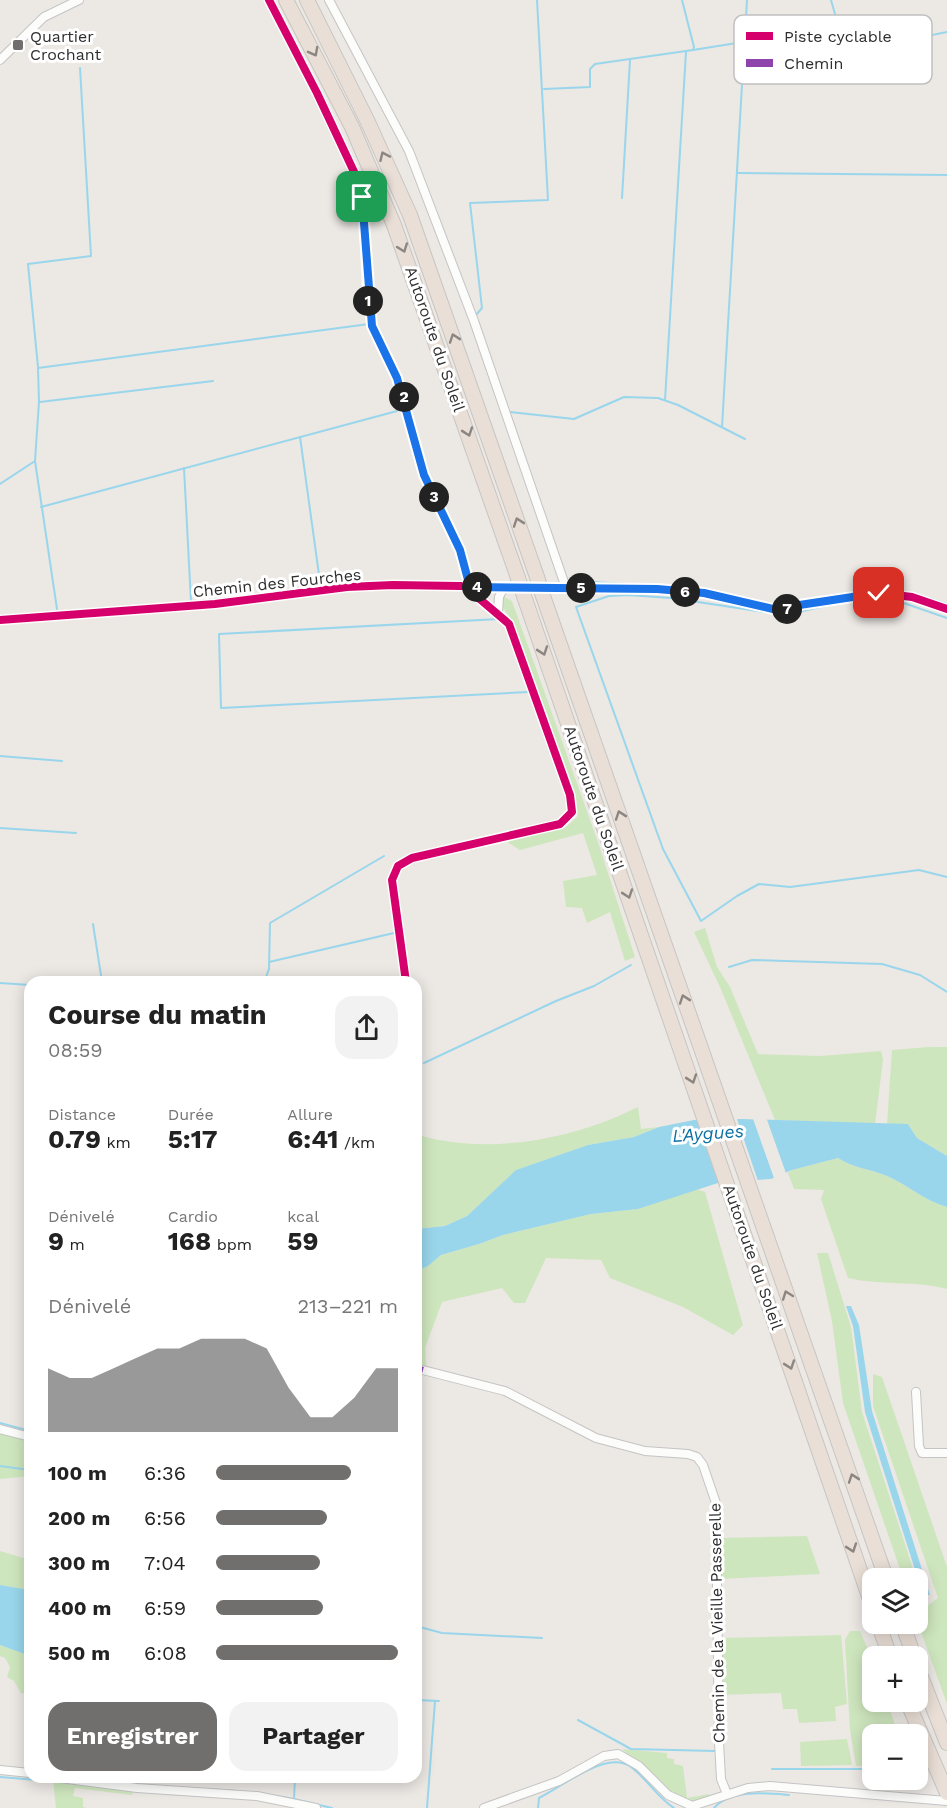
<!DOCTYPE html>
<html lang="fr">
<head>
<meta charset="utf-8">
<style>
	body { margin:0; font-family:"Work Sans",sans-serif; background:#f2f2f2; color:#222; height:100vh; display:flex; flex-direction:column; font-size:22px; white-space:nowrap }
	* { box-sizing:border-box; margin:0 }
	p { font-size:20px; color:#767676 }
	.icon { flex:none; width:33px; height:33px; fill:none; stroke:currentColor; stroke-width:2; stroke-linecap:round; stroke-linejoin:round }
	.map { position:relative; flex:1; overflow:hidden }
	.sheet { position:absolute; left:24px; top:976px; width:398px; height:807px; display:flex; flex-direction:column; background:#fff; border-radius:18px; box-shadow:0 3px 15px #0003 }
	.sheet>* { flex:none }
	.fabs { position:absolute; left:862px; top:1568px; display:grid; gap:12px }
	.fabs a { display:grid; place-items:center; width:66px; height:66px; border-radius:12px; background:#fff; box-shadow:0 3px 15px #0003; font-size:30px }
	.pin { position:absolute; display:grid; place-items:center; width:51px; height:51px; color:#fff; margin:-26px; border-radius:12px; box-shadow:0 3px 9px #0006 }
	.km { position:absolute; width:30px; height:30px; margin:-15px; border-radius:50%; background:#222; color:#fff; font-size:16px; line-height:30px; text-align:center }
	.round { display:grid; place-items:center; flex:none; width:63px; height:63px; border-radius:18px; background:#f2f2f2 }
	.headline { display:flex; align-items:center; justify-content:space-between; height:102px; padding:0 24px }
	h1 { font-size:27px; font-weight:700; line-height:45px }
	.figures { display:grid; grid-template-columns:repeat(3,1fr); gap:9px; height:102px; padding:6px 24px }
	.figures div { display:grid; align-content:center }
	.figures b { font-size:26px; font-weight:700 }
	.figures small { font-size:16px; font-weight:400 }
	.figures p { font-size:16px }
	.chart { height:168px; padding:12px 24px }
	.chart p { display:flex; justify-content:space-between }
	.chart svg { width:100%; height:108px; margin-top:6px; fill:#706f6e; opacity:.7 }
	.cta { display:flex; gap:12px; margin-top:auto; padding:12px 24px }
	.cta a { flex:1; height:69px; border-radius:18px; background:#706f6e; color:#fff; font-size:24px; font-weight:700; line-height:69px; text-align:center }
	.cta a+a { background:#f2f2f2; color:#222 }
	ul { padding:0 24px; list-style:none; font-size:20px }
	li { display:grid; grid-template-columns:96px 72px 1fr; align-items:center; height:45px }
	li i { height:15px; border-radius:8px; background:#706f6e }
	.map>svg:first-child { display:block }
	.green { fill:#cee6be }
	.water { fill:#99d6ec }
	.pier { fill:#ece8e4 }
	.lines { fill:none; stroke-linecap:round; stroke-linejoin:round }
	.stream { stroke:#99d6ec; stroke-width:2 }
	.street-casing { stroke:#c5c4c5; stroke-width:10 }
	.highway-casing { stroke:#c6c5c4; stroke-width:16 }
	.street { stroke:#fcfcfb; stroke-width:8 }
	.highway { stroke:#eadfd6; stroke-width:14 }
	.highway-bridge-casing { stroke:#c6c5c4; stroke-width:16; stroke-linecap:butt }
	.highway-bridge { stroke:#eadfd6; stroke-width:14 }
	.quiet { stroke:#8e44ad; stroke-width:6; stroke-dasharray:12 6; stroke-linecap:butt }
	.cycleway-casing { stroke:#fff; stroke-width:11 }
	.cycleway { stroke:#d6006c; stroke-width:8 }
	.oneway { stroke:#8c8682 }
	.route-casing { stroke:#fff; stroke-width:12 }
	.route { stroke:#1a73e8; stroke-width:8 }
	.poi-dot { fill:#706f6e; stroke:#fff; stroke-width:2 }
	.labels { text-anchor:middle; dominant-baseline:central; stroke-width:6; stroke-linejoin:round; paint-order:stroke }
	.poi-label { font-size:16px; fill:#2e2e2e; stroke:#fff; text-anchor:start }
	.street-label { font-size:16px; fill:#2e2e2e; stroke:#fff }
	.water-label { font-size:18px; font-style:italic; fill:#0d6fa3; stroke:#fff }
	.key { fill:#fff; stroke:#c0c0c0; stroke-width:1.5 }
	.key-label { font-size:16px; fill:#2e2e2e }
</style>
</head>
<body>
<div class="map">
<svg width="947" height="1808" viewBox="0 0 947 1808">
	<rect width="100%" height="100%" fill="#ece8e4"/>
	<!-- green -->
	<g class="green">
		<polygon points="502,596 512,601 599,845 635,957 625,961 610,912 587,923 582,908 566,907 563,881 597,875 583,833 520,850 507,842 567,826 578,816 575,800 510,617 500,604"/>
		<polygon points="705,928 717,967 730,987 758,1054 821,1056 881,1051 883,1060 875,1124 775,1120 720,987 694,932"/>
		<polygon points="929,1047 947,1047 947,1156 917,1138 908,1124 887,1125 892,1050"/>
		<path d="M638,1107L641,1129L659,1127L634,1137L588,1145L517,1170L467,1216L445,1226L416,1229V1140L422,1136C492,1155 574,1139 638,1107Z"/>
		<path d="M838,1158C852,1168 871,1169 887,1176C908,1185 925,1201 947,1207V1289C914,1280 881,1286 848,1278L821,1199L824,1190L794,1189L788,1173L792,1170Z"/>
		<polygon points="695,1189 705,1192 743,1325 733,1335 683,1307 610,1278 601,1260 546,1258 525,1303 514,1303 502,1288 442,1302 425,1348 426,1366 416,1370 416,1271 428,1266 441,1255 479,1244 503,1235 591,1214 638,1209"/>
		<polygon points="817,1253 828,1253 851,1327 862,1412 916,1578 903,1578 843,1403 832,1321"/>
		<polygon points="873,1374 882,1377 947,1567 947,1704 918,1623 918,1584 927,1606 938,1598 873,1406"/>
		<polygon points="0,1432 26,1439 30,1476 0,1479"/>
		<polygon points="807,1536 820,1574 720,1579 720,1538"/>
		<polygon points="0,1551 30,1560 30,1590 0,1585"/>
		<polygon points="850,1631 860,1631 873,1662 873,1701 887,1701 898,1734 873,1734 873,1766 856,1766 850,1730 845,1640"/>
		<polygon points="841,1635 847,1704 835,1707 836,1721 799,1723 797,1709 783,1709 781,1693 720,1695 720,1638"/>
		<polygon points="0,1645 30,1656 30,1695 21,1693 14,1681 7,1677 10,1667 5,1658 0,1656"/>
		<polygon points="847,1739 852,1765 801,1766 800,1742"/>
		<polygon points="622,1749 667,1753 667,1758 674,1759 674,1764 683,1766 687,1798 709,1794 711,1798 695,1804 675,1797"/>
		<polygon points="53,1779 134,1790 132,1795 75,1788 73,1796 83,1798 83,1807 86,1808 56,1808"/>
	</g>
	<!-- water -->
	<g class="water">
		<path d="M742,1119L908,1124L917,1138L947,1156V1207C925,1201 908,1185 887,1176C871,1169 852,1168 838,1158L792,1170L771,1179L721,1182L638,1209L591,1214L503,1235L479,1244L441,1255L428,1266L416,1271V1229L445,1226L467,1216L516,1170L588,1145L634,1137L659,1127L694,1120Z"/>
		<polygon points="846,1306 851,1306 859,1325 872,1411 930,1595 923,1595 865,1412 853,1326"/>
		<polygon points="0,1585 30,1590 30,1656 0,1645"/>
	</g>
	<!-- pier -->
	<g class="pier">
		<polygon points="736,1116 759,1184 720,1186 696,1117"/>
		<polygon points="752,1116 766,1117 787,1176 783,1178 775,1181"/>
	</g>
	<g class="lines">
		<!-- stream -->
		<g class="stream">
			<polyline points="758,38 837,21 831,0"/>
			<polyline points="693,50 743,42"/>
			<polyline points="755,71 947,32"/>
			<polyline points="544,89 590,87 590,69 595,64 693,50 694,47 682,0"/>
			<polyline points="738,173 947,175"/>
			<polyline points="622,198 630,60"/>
			<polyline points="476,315 482,308 470,203 548,200 537,0"/>
			<polyline points="38,367 28,264 91,256 80,68"/>
			<polyline points="665,400 686,52"/>
			<polyline points="40,402 213,381"/>
			<polyline points="510,412 574,419 624,397 658,398 678,405 745,439"/>
			<polyline points="722,427 747,0"/>
			<polyline points="300,437 320,582"/>
			<polyline points="35,461 57,609"/>
			<polyline points="184,468 191,602"/>
			<polyline points="0,484 35,461 39,402 38,368 369,324"/>
			<polyline points="41,507 397,411"/>
			<polyline points="570,578 577,581 704,589"/>
			<path d="M819,598C868,587 899,586 947,604"/>
			<polyline points="870,598 895,600 947,618"/>
			<polyline points="843,602 785,615 671,598 628,595 609,596 576,607 663,849 701,921 737,896 759,884 790,887 919,870 947,877"/>
			<polyline points="499,619 219,634 221,708 528,692"/>
			<polyline points="0,756 62,761"/>
			<polyline points="0,828 76,833"/>
			<polyline points="93,924 102,982"/>
			<polyline points="269,962 394,933"/>
			<polyline points="729,967 752,960 882,964 920,975 947,992"/>
			<polyline points="204,982 266,977 269,969 270,923 384,856"/>
			<polyline points="0,983 30,985"/>
			<polyline points="424,1063 556,1001 594,986 631,965"/>
			<polyline points="0,1423 30,1431"/>
			<polyline points="0,1466 30,1470"/>
			<polyline points="416,1626 442,1633 542,1638"/>
			<polyline points="416,1700 439,1701"/>
			<polyline points="578,1720 631,1749 715,1751"/>
			<polyline points="28,1769 30,1769"/>
			<polyline points="772,1769 873,1769"/>
			<polyline points="0,1777 37,1780"/>
			<polyline points="295,1778 294,1799 332,1808"/>
			<polyline points="207,1789 237,1791"/>
			<polyline points="276,1796 294,1799"/>
			<polyline points="427,1808 435,1701"/>
			<path d="M538,1808L539,1798C562,1787 607,1749 631,1767C647,1779 657,1797 674,1808"/>
			<path d="M714,1808C731,1789 766,1793 789,1795"/>
		</g>
		<!-- street casing -->
		<g class="street-casing">
			<g id="street">
				<polyline points="269,0 317,93 356,176 364,212 368,304 372,326 397,378 424,475 460,550 470,587 475,595 509,624 570,795 572,812 560,824 412,858 398,866 392,880 406,982"/>
				<polyline points="329,0 409,151 474,321 566,588"/>
				<polyline points="0,60 44,17 79,0"/>
				<polyline points="498,613 499,597 504,587"/>
				<polyline points="0,620 215,604 347,587 393,585 657,589 704,593 773,609 879,593 912,597 947,609"/>
				<polyline points="416,1058 416,1072"/>
				<polyline points="423,1370 505,1391 596,1438 645,1451 688,1454 697,1457 703,1465 716,1503 719,1742 721,1779 727,1794"/>
				<polyline points="916,1392 919,1446 922,1453 947,1453"/>
				<polyline points="0,1429 30,1437"/>
				<polyline points="0,1770 30,1773"/>
				<polyline points="60,1778 137,1788 257,1796 316,1808"/>
				<polyline points="484,1808 559,1781 604,1756 618,1754 639,1766 668,1795 692,1806 748,1788 770,1786 947,1801"/>
			</g>
		</g>
		<!-- highway casing -->
		<g class="highway-casing">
			<g id="highway">
				<polyline points="286,0 352,127 394,225 518,578"/>
				<polyline points="307,0 367,120 410,215 537,577"/>
				<polyline points="524,596 873,1608"/>
				<polyline points="543,596 886,1578"/>
				<polyline points="878,1623 890,1656"/>
				<polyline points="902,1623 914,1656"/>
				<polyline points="918,1669 947,1743"/>
				<polyline points="907,1701 947,1793"/>
			</g>
		</g>
		<!-- street -->
		<use href="#street" class="street"/>
		<!-- highway -->
		<use href="#highway" class="highway"/>
		<!-- highway-bridge casing -->
		<g class="highway-bridge-casing">
			<g id="highway-bridge">
				<polyline points="537,577 543,596"/>
				<polyline points="518,578 524,596"/>
			</g>
		</g>
		<!-- highway-bridge -->
		<use href="#highway-bridge" class="highway-bridge"/>
		<!-- quiet -->
		<polyline class="quiet" points="416,1368 423,1370"/>
		<!-- cycleway casing -->
		<g class="cycleway-casing">
			<g id="cycleway">
				<polyline points="269,0 317,93 356,176 364,212 368,304 372,326 397,378 424,475 460,550 470,587 475,595 509,624 570,795 572,812 560,824 412,858 398,866 392,880 406,982"/>
				<polyline points="0,620 215,604 347,587 393,585 657,589 704,593 773,609 879,593 912,597 947,609"/>
			</g>
		</g>
		<!-- cycleway -->
		<use href="#cycleway" class="cycleway"/>
	</g>
	<!-- one-way arrows -->
	<defs><path id="oneway-chevron" d="M-2-3.5L2.5 0L-2 3.5" fill="none" stroke-width="1.6" stroke-linecap="round" stroke-linejoin="round" transform="scale(1.5)"/></defs>
	<g class="oneway">
		<use href="#oneway-chevron" transform="translate(314 52) rotate(62)"/>
		<use href="#oneway-chevron" transform="translate(384 156) rotate(-114)"/>
		<use href="#oneway-chevron" transform="translate(403 248) rotate(70)"/>
		<use href="#oneway-chevron" transform="translate(454 338) rotate(-109)"/>
		<use href="#oneway-chevron" transform="translate(468 432) rotate(71)"/>
		<use href="#oneway-chevron" transform="translate(518 522) rotate(-109)"/>
		<use href="#oneway-chevron" transform="translate(543 651) rotate(71)"/>
		<use href="#oneway-chevron" transform="translate(620 815) rotate(-109)"/>
		<use href="#oneway-chevron" transform="translate(628 894) rotate(71)"/>
		<use href="#oneway-chevron" transform="translate(684 999) rotate(-109)"/>
		<use href="#oneway-chevron" transform="translate(692 1079) rotate(71)"/>
		<use href="#oneway-chevron" transform="translate(787 1295) rotate(-110)"/>
		<use href="#oneway-chevron" transform="translate(790 1365) rotate(71)"/>
		<use href="#oneway-chevron" transform="translate(853 1478) rotate(-109)"/>
		<use href="#oneway-chevron" transform="translate(852 1548) rotate(71)"/>
	</g>
	<g class="lines">
		<!-- route casing -->
		<g class="route-casing">
			<polyline id="route" points="362,197 372,326 397,378 424,475 460,550 470,587 657,589 704,593 773,609 879,593"/>
		</g>
		<!-- route -->
		<use href="#route" class="route"/>
	</g>
	<!-- markers -->
	<rect class="poi-dot" x="12" y="39" width="12" height="12" rx="3"/>
	<g class="labels">
		<!-- poi labels -->
		<g class="poi-label">
			<text x="30" y="36">Quartier<tspan x="30" dy="18">Crochant</tspan></text>
		</g>
		<!-- street labels -->
		<g class="street-label">
			<text transform="translate(435 339) rotate(71)">Autoroute du Soleil</text>
			<text transform="translate(277 583) rotate(-6)">Chemin des Fourches</text>
			<text transform="translate(594 798) rotate(71)">Autoroute du Soleil</text>
			<text transform="translate(753 1257) rotate(71)">Autoroute du Soleil</text>
			<text transform="translate(717 1623) rotate(-91)">Chemin de la Vieille Passerelle</text>
		</g>
		<!-- water labels -->
		<g class="water-label">
			<text transform="translate(708 1133) rotate(-4)">L'Aygues</text>
		</g>
	</g>
	<!-- legend -->
	<rect x="734" y="15" width="198" height="69" rx="9" class="key"/>
	<rect x="746" y="32" width="27" height="8" fill="#d6006c"/>
	<rect x="746" y="59" width="27" height="8" fill="#8e44ad"/>
	<g class="key-label">
		<text x="784" y="42">Piste cyclable</text>
		<text x="784" y="69">Chemin</text>
	</g>
</svg>
<div class="fabs">
<a><svg class="icon" aria-label="layers" viewBox="0 0 24 24"><path d="M12 4l9 5-9 5-9-5zM3 14l9 5 9-5"/></svg></a>
<a>+</a>
<a>−</a>
</div>
<div class="pin" style="left:362px;top:197px;background:#1e9e55"><svg class="icon" aria-label="arrive" viewBox="0 0 24 24"><path d="M6 21V4h12l-3 4 3 4H6"/></svg></div>
<div class="pin" style="left:879px;top:593px;background:#d93025"><svg class="icon" aria-label="check" viewBox="0 0 24 24"><path d="M5 12l5 5 9-10"/></svg></div>
<b class="km" style="left:368px;top:301px">1</b>
<b class="km" style="left:404px;top:397px">2</b>
<b class="km" style="left:434px;top:497px">3</b>
<b class="km" style="left:477px;top:587px">4</b>
<b class="km" style="left:581px;top:588px">5</b>
<b class="km" style="left:685px;top:592px">6</b>
<b class="km" style="left:787px;top:609px">7</b>
<section class="sheet">
<div class="headline"><div><h1>Course du matin</h1><p>08:59</p></div><a class="round"><svg class="icon" aria-label="share" viewBox="0 0 24 24"><path d="M12 15V3M7 8l5-5 5 5M5 13v7h14v-7"/></svg></a></div>
<div class="figures">
<div><p>Distance</p><b>0.79<small> km</small></b></div>
<div><p>Durée</p><b>5:17</b></div>
<div><p>Allure</p><b>6:41<small> /km</small></b></div>
</div>
<div class="figures">
<div><p>Dénivelé</p><b>9<small> m</small></b></div>
<div><p>Cardio</p><b>168<small> bpm</small></b></div>
<div><p>kcal</p><b>59</b></div>
</div>
<div class="chart"><p><span>Dénivelé</span>213–221 m</p>
<svg viewBox="0 0 160 44" preserveAspectRatio="none"><path d="M0 44V18L10 22L20 22L30 18L40 14L50 10L60 10L70 6L80 6L90 6L100 10L110 26L120 38L130 38L140 30L150 18L160 18V44z"/></svg>
</div>
<ul>
<li><b>100 m</b>6:36<i style="width:74%"></i></li>
<li><b>200 m</b>6:56<i style="width:61%"></i></li>
<li><b>300 m</b>7:04<i style="width:57%"></i></li>
<li><b>400 m</b>6:59<i style="width:59%"></i></li>
<li><b>500 m</b>6:08<i style="width:100%"></i></li>
</ul>
<div class="cta"><a>Enregistrer</a><a>Partager</a></div>
</section>
</div>
</body>
</html>
